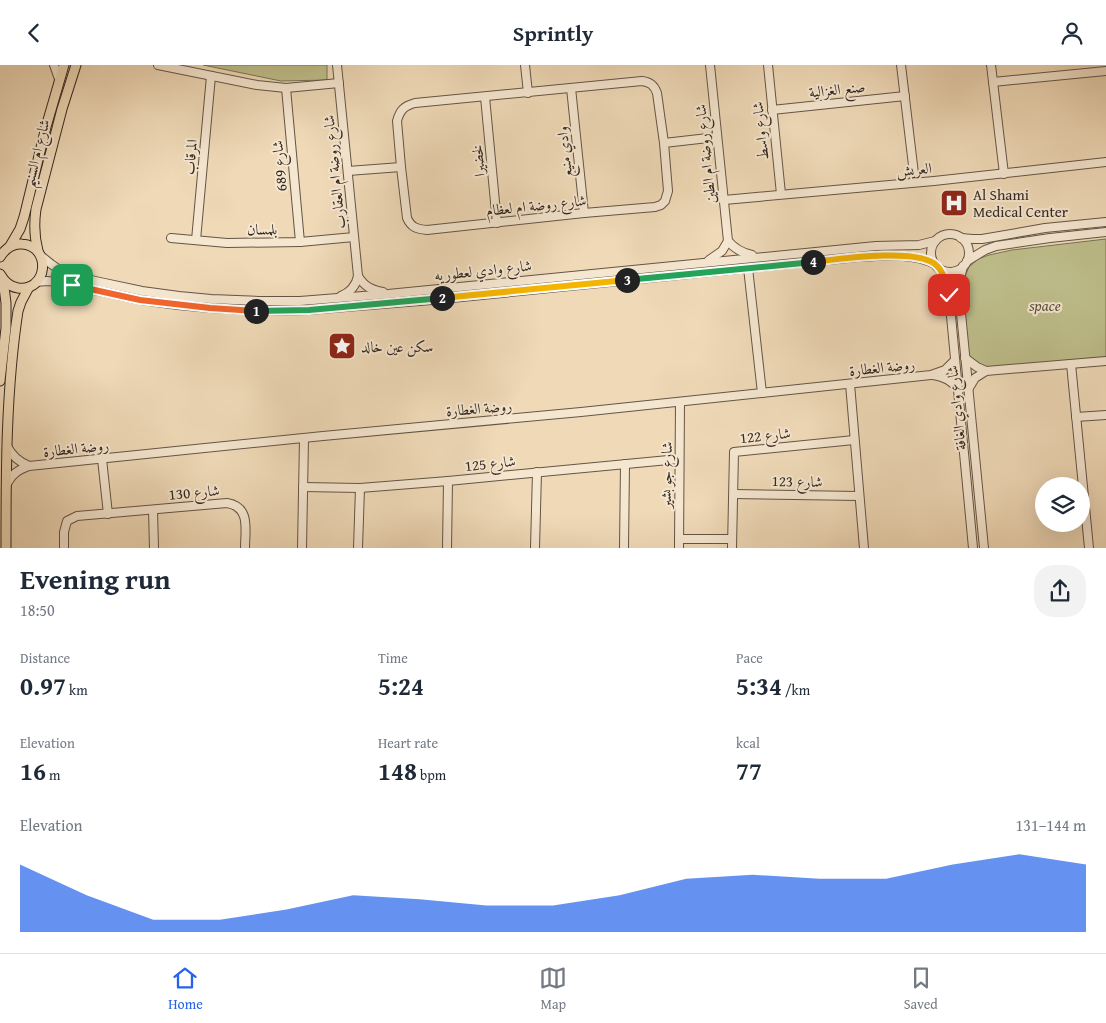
<!DOCTYPE html>
<html lang="en">
<head>
<meta charset="utf-8">
<style>
	body { margin:0; font-family:"Gentium Book Plus",Amiri,serif; background:#f2f2f3; color:#1f2937; height:100vh; display:flex; flex-direction:column; font-size:19px; white-space:nowrap }
	* { box-sizing:border-box; margin:0 }
	p { font-size:16px; color:#747a83 }
	.icon { flex:none; width:28px; height:28px; fill:none; stroke:currentColor; stroke-width:2; stroke-linecap:round; stroke-linejoin:round }
	.map { position:relative; height:483px; overflow:hidden }
	.panel { display:flex; flex-direction:column; background:#fff; flex:1 }
	.panel>* { flex:none }
	.buttons { position:absolute; left:1035px; top:412px; display:grid; gap:10px }
	.buttons a { display:grid; place-items:center; width:55px; height:55px; border-radius:50%; background:#fff; box-shadow:0 5px 20px #0002; font-size:25px }
	.pin { position:absolute; display:grid; place-items:center; width:42px; height:42px; color:#fff; margin:-21px; border-radius:10px; box-shadow:0 2px 8px #0006 }
	.km { position:absolute; width:25px; height:25px; margin:-12px; border-radius:50%; background:#222; color:#fff; font-size:14px; line-height:25px; text-align:center }
	.round { display:grid; place-items:center; flex:none; width:52px; height:52px; border-radius:20px; background:#f2f2f3 }
	.overview { display:flex; align-items:center; justify-content:space-between; height:85px; padding:0 20px }
	h1 { font-size:28px; font-weight:700; line-height:38px }
	.metrics { display:grid; grid-template-columns:repeat(3,1fr); gap:8px; height:85px; padding:5px 20px }
	.metrics div { display:grid; align-content:center }
	.metrics b { font-size:25px; font-weight:700 }
	.metrics small { font-size:14px; font-weight:400 }
	.metrics p { font-size:14px }
	.chart { height:140px; padding:10px 20px }
	.chart p { display:flex; justify-content:space-between }
	.chart svg { width:100%; height:90px; margin-top:5px; fill:#2563eb; opacity:.7 }
	header { display:flex; justify-content:space-between; align-items:center; height:65px; padding:0 20px; background:#fff; font-size:22px; font-weight:700 }
	.tabs { display:flex; justify-content:space-around; align-items:center; height:70px; border-top:1px solid #e0e1e3; background:#fff; font-size:14px; color:#747a83 }
	.tabs a { display:grid; justify-items:center; gap:2px }
	.tabs .active { color:#2563eb }
	.map>svg:first-child { display:block }
	.green { fill:#bebe8b; stroke:#7a7456 }
	.lines { fill:none; stroke-linecap:round; stroke-linejoin:round }
	.minor-casing { stroke:#645546; stroke-width:10 }
	.major-casing { stroke:#352921; stroke-width:11 }
	.minor { stroke:#f5e6d0; stroke-width:8 }
	.major { stroke:#efd9b7; stroke-width:9 }
	.split-1-casing { stroke:#fff; stroke-width:10 }
	.split-2-casing { stroke:#fff; stroke-width:10 }
	.split-3-casing { stroke:#fff; stroke-width:10 }
	.split-4-casing { stroke:#fff; stroke-width:10 }
	.split-5-casing { stroke:#fff; stroke-width:10 }
	.split-1 { stroke:#f0652b; stroke-width:6 }
	.split-2 { stroke:#22a559; stroke-width:6 }
	.split-3 { stroke:#f5b400; stroke-width:6 }
	.split-4 { stroke:#22a559; stroke-width:6 }
	.split-5 { stroke:#f5b400; stroke-width:6 }
	.labels { text-anchor:middle; dominant-baseline:central; stroke-width:4; stroke-linejoin:round; paint-order:stroke }
	.street-label { font-size:15px; fill:#352921; stroke:#f5e6d0 }
	.poi-label { font-size:15px; fill:#352921; stroke:#f5e6d0; text-anchor:start }
	.park-label { font-size:15px; font-style:italic; fill:#574e3c; stroke:#f5e6d0 }
</style>
</head>
<body>
<header><svg class="icon" aria-label="back" viewBox="0 0 24 24"><path d="M15 5l-7 7 7 7"/></svg>Sprintly<svg class="icon" aria-label="person" viewBox="0 0 24 24"><circle cx="12" cy="8" r="4"/><path d="M4 21q1-7 8-7t8 7"/></svg></header>
<div class="map">
<svg width="1106" height="483" viewBox="0 0 1106 483">
	<rect width="100%" height="100%" fill="#efd9b7"/>
	<filter id="stains"><feTurbulence type="fractalNoise" baseFrequency=".004" numOctaves="4"/><feColorMatrix values="0 0 0 0 .2 0 0 0 0 .09 0 0 0 0 .02 0 0 0 .5 -.17"/></filter>
	<radialGradient id="worn" r=".72"><stop offset=".6" stop-color="#630" stop-opacity="0"/><stop offset="1" stop-color="#630" stop-opacity=".3"/></radialGradient>
	<!-- green -->
	<g class="green">
		<polygon points="203,0 327,0 327,15 281,16"/>
		<polygon points="1106,174 1106,295 1066,299 985,302 971,295 969,291 965,270 962,218 969,202 978,194 989,190 1012,185"/>
	</g>
	<g class="lines">
		<!-- minor casing -->
		<g class="minor-casing">
			<g id="minor">
				<polyline points="54,0 59,14"/>
				<polyline points="158,0 257,20 286,23 339,18"/>
				<path d="M337,0L358,211C364,221 371,225 383,227"/>
				<polyline points="525,0 528,28"/>
				<path d="M710,0L728,176C735,184 742,188 752,190"/>
				<polyline points="768,0 781,129"/>
				<polyline points="901,0 915,117"/>
				<polyline points="991,0 1004,109"/>
				<path d="M642,16C650,17 654,20 657,28L664,78L668,126L665,136L661,140L655,142L584,148L427,165C416,164 411,162 407,153L401,102L397,56C400,45 404,41 415,38Z"/>
				<polyline points="993,17 1106,6"/>
				<polyline points="286,23 300,177"/>
				<polyline points="571,23 584,148"/>
				<polyline points="485,32 497,158"/>
				<polyline points="772,45 905,31"/>
				<polyline points="664,78 717,72"/>
				<polyline points="348,106 401,102"/>
				<polyline points="724,135 934,116 1106,97"/>
				<circle cx="950" cy="188" r="19"/>
				<polyline points="171,173 227,178 300,177 354,172"/>
				<polyline points="961,173 973,174 982,174 1045,163 1106,157"/>
				<polyline points="196,175 211,11"/>
				<polyline points="41,191 51,199 61,206 74,211 100,217 142,226 179,231 211,234 259,236 300,236 388,229 876,181 919,180 935,176"/>
				<polyline points="709,195 722,186 728,176"/>
				<polyline points="967,196 985,185 996,181 1050,173 1106,167"/>
				<polyline points="963,201 959,218 959,228 984,483"/>
				<polyline points="748,203 762,328"/>
				<polyline points="939,203 945,213 949,230 973,483"/>
				<path d="M36,217L47,216L58,217L141,235L178,240L210,243L267,246L309,245L432,235L858,192C883,191 912,187 935,199"/>
				<path d="M341,231C351,227 356,221 358,211"/>
				<polyline points="965,293 977,302 986,306"/>
				<polyline points="1071,299 1089,483"/>
				<path d="M933,310C945,312 952,316 959,325"/>
				<polyline points="850,319 864,483"/>
				<polyline points="969,323 975,313 986,306 1106,296"/>
				<polyline points="1076,352 1106,350"/>
				<path d="M7,381C12,391 19,397 29,401"/>
				<polyline points="102,394 108,449"/>
				<path d="M6,421C11,410 17,405 29,401L323,371L581,347L931,310L945,305L955,295"/>
				<polyline points="303,422 360,423 448,416 679,394"/>
				<polyline points="734,429 859,431"/>
				<polyline points="153,445 154,483"/>
				<polyline points="679,474 732,474"/>
				<path d="M64,483V467L67,456L77,451L227,438C251,442 245,465 245,483"/>
				<polyline points="302,483 304,374"/>
				<polyline points="358,483 360,423"/>
				<polyline points="447,483 448,416"/>
				<polyline points="535,483 537,407"/>
				<polyline points="624,483 625,399"/>
				<polyline points="679,483 680,337"/>
				<polyline points="732,483 734,387 854,375"/>
			</g>
		</g>
		<!-- major casing -->
		<g class="major-casing">
			<g id="major">
				<polyline points="10,181 20,164 24,152 46,62 64,0"/>
				<path d="M38,186C34,171 34,158 36,144L62,44L76,0"/>
				<path d="M0,192C5,184 12,178 22,179C52,181 48,227 18,223C9,222 4,216 0,209"/>
				<polyline points="0,316 6,263 6,238 3,214"/>
				<path d="M6,483C6,404 6,325 18,246L21,237L29,222"/>
			</g>
		</g>
		<!-- minor -->
		<use href="#minor" class="minor"/>
		<!-- major -->
		<use href="#major" class="major"/>
	</g>
	<g class="lines">
		<!-- split-1 casing -->
		<g class="split-1-casing">
			<polyline id="split-1" points="72,220 140,235 210,243 256,246"/>
		</g>
		<!-- split-2 casing -->
		<g class="split-2-casing">
			<polyline id="split-2" points="256,246 309,245 442,233"/>
		</g>
		<!-- split-3 casing -->
		<g class="split-3-casing">
			<polyline id="split-3" points="442,233 627,215"/>
		</g>
		<!-- split-4 casing -->
		<g class="split-4-casing">
			<polyline id="split-4" points="627,215 813,197"/>
		</g>
		<!-- split-5 casing -->
		<g class="split-5-casing">
			<path id="split-5" d="M813,197C840,194 913,183 935,199C944,206 947,220 949,230"/>
		</g>
		<!-- split-1 -->
		<use href="#split-1" class="split-1"/>
		<!-- split-2 -->
		<use href="#split-2" class="split-2"/>
		<!-- split-3 -->
		<use href="#split-3" class="split-3"/>
		<!-- split-4 -->
		<use href="#split-4" class="split-4"/>
		<!-- split-5 -->
		<use href="#split-5" class="split-5"/>
	</g>
	<!-- icons -->
	<defs>
		<g id="hospital-square" transform="scale(1.4375)"><rect x="-9" y="-9" width="18" height="18" rx="4" fill="#8f2418" stroke="#f5e6d0"/><path d="M-5-5h3v3.5h4V-5h3V5h-3V1.5h-4V5h-3Z" fill="#fff"/></g>
		<g id="sight-square" transform="scale(1.4375)"><rect x="-9" y="-9" width="18" height="18" rx="4" fill="#8f2418" stroke="#f5e6d0"/><path d="M0-6L1.8-2.2L6-1.7L2.9 1.2L3.7 5.4L0 3.3L-3.7 5.4L-2.9 1.2L-6-1.7L-1.8-2.2Z" fill="#fff"/></g>
	</defs>
	<g fill-rule="evenodd">
		<use href="#hospital-square" x="954" y="138"/>
		<use href="#sight-square" x="342" y="281"/>
	</g>
	<g class="labels">
		<!-- street labels -->
		<g class="street-label">
			<text transform="translate(837 24) rotate(-6)">صنع الغزالية</text>
			<text transform="translate(760 66) rotate(-96)">شارع واسط</text>
			<text transform="translate(564 87) rotate(-96)">وادي منيع</text>
			<text transform="translate(36 88) rotate(-76)">شارع ام السنيم</text>
			<text transform="translate(705 89) rotate(-96)">شارع روضة ام الطين</text>
			<text transform="translate(190 92) rotate(-85)">المرقاب</text>
			<text transform="translate(478 96) rotate(-95)">لخضيرا</text>
			<text transform="translate(279 101) rotate(-95)">شارع 689</text>
			<text transform="translate(914 104) rotate(-5)">العريش</text>
			<text transform="translate(334 107) rotate(-96)">شارع روضة ام العقارب</text>
			<text transform="translate(536 140) rotate(-6)">شارع روضة ام لعظام</text>
			<text transform="translate(262 164) rotate(-1)">بلمسان</text>
			<text transform="translate(483 205) rotate(-6)">شارع وادي لعطوريه</text>
			<text transform="translate(882 302) rotate(-6)">روضة الغطارة</text>
			<text transform="translate(479 343) rotate(-5)">روضة الغطارة</text>
			<text transform="translate(956 343) rotate(-96)">شارع وادي الغافة</text>
			<text transform="translate(765 370) rotate(-6)">شارع 122</text>
			<text transform="translate(76 383) rotate(-6)">روضة الغطارة</text>
			<text transform="translate(490 398) rotate(-6)">شارع 125</text>
			<text transform="translate(666 410) rotate(-89)">شارع جو بشير</text>
			<text transform="translate(797 416) rotate(1)">شارع 123</text>
			<text transform="translate(194 427) rotate(-5)">شارع 130</text>
		</g>
		<!-- poi labels -->
		<g class="poi-label">
			<text x="973" y="129">Al Shami<tspan x="973" dy="17">Medical Center</tspan></text>
			<text x="361" y="281">سكن عين خالد</text>
		</g>
		<!-- park labels -->
		<g class="park-label">
			<text x="1045" y="240">space</text>
		</g>
	</g>
	<rect width="100%" height="100%" filter="url(#stains)"/>
	<rect width="100%" height="100%" fill="url(#worn)"/>
</svg>
<div class="buttons">
<a><svg class="icon" aria-label="layers" viewBox="0 0 24 24"><path d="M12 4l9 5-9 5-9-5zM3 14l9 5 9-5"/></svg></a>
</div>
<div class="pin" style="left:72px;top:220px;background:#1e9e55"><svg class="icon" aria-label="arrive" viewBox="0 0 24 24"><path d="M6 21V4h12l-3 4 3 4H6"/></svg></div>
<div class="pin" style="left:949px;top:230px;background:#d93025"><svg class="icon" aria-label="check" viewBox="0 0 24 24"><path d="M5 12l5 5 9-10"/></svg></div>
<b class="km" style="left:256px;top:246px">1</b>
<b class="km" style="left:442px;top:233px">2</b>
<b class="km" style="left:627px;top:215px">3</b>
<b class="km" style="left:813px;top:197px">4</b>
</div>
<section class="panel">
<div class="overview"><div><h1>Evening run</h1><p>18:50</p></div><a class="round"><svg class="icon" aria-label="share" viewBox="0 0 24 24"><path d="M12 15V3M7 8l5-5 5 5M5 13v7h14v-7"/></svg></a></div>
<div class="metrics">
<div><p>Distance</p><b>0.97<small> km</small></b></div>
<div><p>Time</p><b>5:24</b></div>
<div><p>Pace</p><b>5:34<small> /km</small></b></div>
</div>
<div class="metrics">
<div><p>Elevation</p><b>16<small> m</small></b></div>
<div><p>Heart rate</p><b>148<small> bpm</small></b></div>
<div><p>kcal</p><b>77</b></div>
</div>
<div class="chart"><p><span>Elevation</span>131–144 m</p>
<svg viewBox="0 0 160 44" preserveAspectRatio="none"><path d="M0 44V11L10 26L20 38L30 38L40 33L50 26L60 28L70 31L80 31L90 26L100 18L110 16L120 18L130 18L140 11L150 6L160 11V44z"/></svg>
</div>
</section>
<nav class="tabs">
<a class="active"><svg class="icon" aria-label="home" viewBox="0 0 24 24"><path d="M3 11l9-7 9 7M6 9v11h12V9"/></svg>Home</a>
<a><svg class="icon" aria-label="map" viewBox="0 0 24 24"><path d="M3 6l6-2 6 2 6-2v14l-6 2-6-2-6 2zM9 4v14M15 6v14"/></svg>Map</a>
<a><svg class="icon" aria-label="saved" viewBox="0 0 24 24"><path d="M7 4h10v16l-5-4-5 4z"/></svg>Saved</a>
</nav>
</body>
</html>
